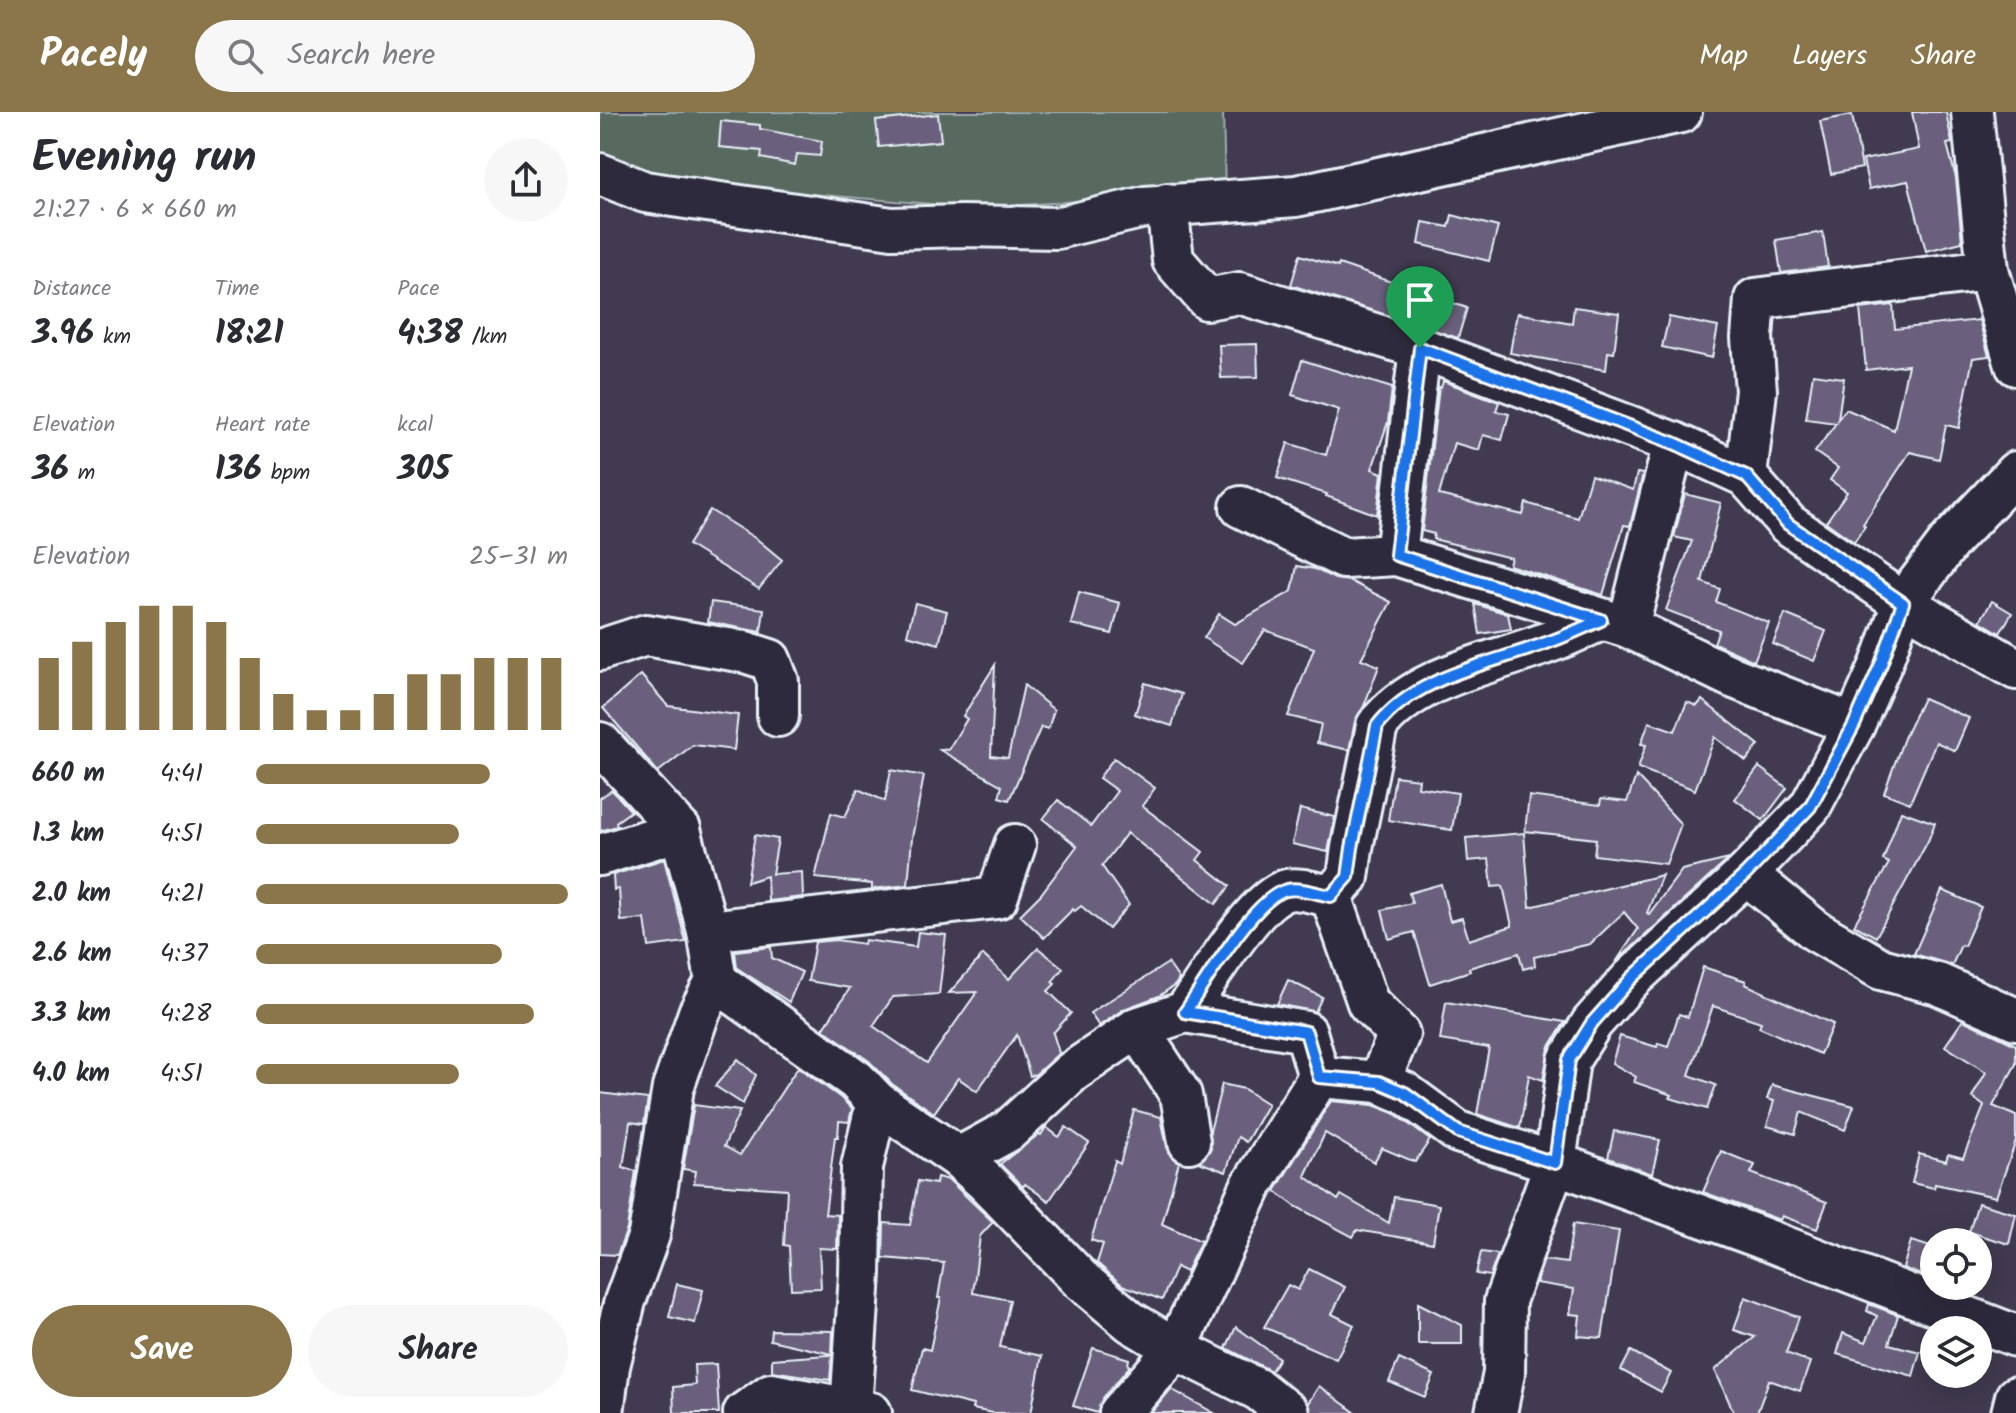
<!DOCTYPE html>
<html lang="en">
<head>
<meta charset="utf-8">
<style>
	body { margin:0; font-family:Kalam,sans-serif; background:#f7f7f7; color:#2b2b33; height:100vh; display:flex; flex-direction:column; font-size:30px; white-space:nowrap }
	* { box-sizing:border-box; margin:0 }
	p { font-size:26px; color:#7c7c81 }
	.icon { flex:none; width:44px; height:44px; fill:none; stroke:currentColor; stroke-width:2; stroke-linecap:round; stroke-linejoin:round }
	.map { position:relative; flex:1; overflow:hidden }
	.sheet { display:flex; flex-direction:column; background:#fff; width:600px }
	.sheet>* { flex:none }
	.buttons { position:absolute; left:1320px; top:1116px; display:grid; gap:16px }
	.buttons a { display:grid; place-items:center; width:72px; height:72px; border-radius:50%; background:#fff; box-shadow:0 8px 32px #0002; font-size:40px }
	.pin { position:absolute; display:grid; place-items:center; width:68px; height:68px; color:#fff; margin:-82px -34px; border-radius:50% 50% 50% 0; rotate:-45deg; box-shadow:0 0 8px #0007 }
	.pin .icon { rotate:45deg }
	.round { display:grid; place-items:center; flex:none; width:84px; height:84px; border-radius:42px; background:#f7f7f7 }
	.overview { display:flex; align-items:center; justify-content:space-between; height:136px; padding:0 32px }
	h1 { font-size:44px; font-weight:800; line-height:60px }
	.figures { display:grid; grid-template-columns:repeat(3,1fr); gap:12px; height:136px; padding:8px 32px }
	.figures div { display:grid; align-content:center }
	.figures b { font-size:34px; font-weight:800 }
	.figures small { font-size:22px; font-weight:400 }
	.figures p { font-size:22px }
	.chart { height:224px; padding:16px 32px }
	.chart p { display:flex; justify-content:space-between }
	.chart svg { width:100%; height:144px; margin-top:8px; stroke:#8a764a; stroke-width:6 }
	.primary-button { display:flex; gap:16px; margin-top:auto; padding:16px 32px }
	.primary-button a { flex:1; height:92px; border-radius:48px; background:#8a764a; color:#fff; font-size:32px; font-weight:800; line-height:92px; text-align:center }
	.primary-button a+a { background:#f7f7f7; color:#2b2b33 }
	ul { padding:0 32px; list-style:none; font-size:26px }
	li { display:grid; grid-template-columns:128px 96px 1fr; align-items:center; height:60px }
	li i { height:20px; border-radius:10px; background:#8a764a }
	header { display:flex; align-items:center; gap:48px; box-sizing:border-box; height:112px; padding:0 40px; background:#8a764a; color:#fff }
	header strong { font-size:38px }
	nav { display:flex; gap:44px; margin-inline-start:auto; font-size:28px }
	.search { width:560px; height:72px; background:#f7f7f7; display:flex; align-items:center; gap:20px; box-sizing:border-box; padding:0 28px; border-radius:44px; color:#7c7c81; font-size:30px }
	main { display:flex; flex:1; min-height:0 }
	.map>svg:first-child { display:block }
	.green { fill:#586960; stroke:#a0adac; stroke-width:2 }
	.building { fill:#6a607d; stroke:#e8f1f8; stroke-width:2 }
	.lines { fill:none; stroke-linecap:round; stroke-linejoin:round }
	.minor-casing { stroke:#e8f1f8; stroke-width:46 }
	.minor { stroke:#2f2a3d; stroke-width:40 }
	.route-casing { stroke:#fff; stroke-width:16 }
	.route { stroke:#1a73e8; stroke-width:10 }
</style>
</head>
<body>
<header>
<strong>Pacely</strong>
<div class="search"><svg class="icon" aria-label="search" viewBox="0 0 24 24"><circle cx="10" cy="10" r="6"/><path d="M15 15l6 6"/></svg>Search here</div>
<nav><a>Map</a><a>Layers</a><a>Share</a></nav>
</header>
<main>
<section class="sheet">
<div class="overview"><div><h1>Evening run</h1><p>21:27 · 6 × 660 m</p></div><a class="round"><svg class="icon" aria-label="share" viewBox="0 0 24 24"><path d="M12 15V3M7 8l5-5 5 5M5 13v7h14v-7"/></svg></a></div>
<div class="figures">
<div><p>Distance</p><b>3.96<small> km</small></b></div>
<div><p>Time</p><b>18:21</b></div>
<div><p>Pace</p><b>4:38<small> /km</small></b></div>
</div>
<div class="figures">
<div><p>Elevation</p><b>36<small> m</small></b></div>
<div><p>Heart rate</p><b>136<small> bpm</small></b></div>
<div><p>kcal</p><b>305</b></div>
</div>
<div class="chart"><p><span>Elevation</span>25–31 m</p>
<svg viewBox="0 0 160 44" preserveAspectRatio="none"><path d="M5 44V22M15 44V17M25 44V11M35 44V6M45 44V6M55 44V11M65 44V22M75 44V33M85 44V38M95 44V38M105 44V33M115 44V27M125 44V27M135 44V22M145 44V22M155 44V22"/></svg>
</div>
<ul>
<li><b>660 m</b>4:41<i style="width:75%"></i></li>
<li><b>1.3 km</b>4:51<i style="width:65%"></i></li>
<li><b>2.0 km</b>4:21<i style="width:100%"></i></li>
<li><b>2.6 km</b>4:37<i style="width:79%"></i></li>
<li><b>3.3 km</b>4:28<i style="width:89%"></i></li>
<li><b>4.0 km</b>4:51<i style="width:65%"></i></li>
</ul>
<div class="primary-button"><a>Save</a><a>Share</a></div>
</section>
<div class="map">
<svg width="1416" height="1301" viewBox="0 0 1416 1301">
	<rect width="100%" height="100%" fill="#413a50"/>
	<filter id="ink" filterUnits="userSpaceOnUse"><feTurbulence type="fractalNoise" baseFrequency=".0125" numOctaves="2"/><feDisplacementMap in="SourceGraphic" scale="16" xChannelSelector="R" yChannelSelector="G"/><feConvolveMatrix kernelMatrix="1 2 1 2 8 2 1 2 1" color-interpolation-filters="sRGB"/></filter>
	<g filter="url(#ink)">
		<!-- green -->
		<polygon class="green" points="0,0 623,0 625,79 380,96 39,68 0,54"/>
		<!-- building -->
		<g class="building">
			<polygon points="1312,0 1346,0 1352,31 1347,32 1356,66 1362,130 1326,139 1308,69 1269,77 1263,48 1319,37"/>
			<polygon points="338,2 341,29 279,35 276,9"/>
			<polygon points="1252,3 1262,56 1231,62 1220,9"/>
			<polygon points="121,9 160,13 160,17 222,29 220,44 197,42 195,53 161,46 162,39 119,35"/>
			<polygon points="852,103 898,115 889,149 819,132 823,110 849,115"/>
			<polygon points="1223,120 1228,155 1181,161 1176,128"/>
			<polygon points="700,143 738,155 739,152 867,196 858,226 691,173"/>
			<polygon points="1293,193 1295,217 1379,208 1389,244 1373,246 1359,316 1346,313 1339,347 1310,340 1263,412 1265,414 1254,430 1226,410 1247,380 1230,368 1238,356 1215,340 1236,311 1206,307 1213,262 1244,266 1238,307 1246,297 1294,318 1308,253 1266,258 1260,197"/>
			<polygon points="974,195 1019,201 1014,241 1008,240 1006,258 910,241 917,201 972,211"/>
			<polygon points="1069,205 1118,215 1112,246 1062,235"/>
			<polygon points="657,232 658,265 621,266 619,233"/>
			<polygon points="702,248 792,276 788,310 772,357 782,361 777,403 726,384 727,382 677,366 688,331 726,343 739,298 692,283"/>
			<polygon points="843,269 899,290 896,299 909,302 902,328 883,323 879,338 854,331 839,383 923,403 926,391 978,406 991,363 1033,378 1037,361 1043,362 1030,414 1024,413 1003,483 909,453 911,446 833,427 834,422 822,419 839,275 841,276"/>
			<polygon points="1085,382 1121,391 1102,470 1120,477 1116,490 1169,511 1154,549 1114,531 1119,518 1066,498 1092,429 1074,425"/>
			<polygon points="110,398 158,428 182,448 159,477 88,433"/>
			<polygon points="697,454 715,457 735,467 750,469 791,490 761,547 779,554 764,594 755,609 749,638 717,631 721,612 688,604 714,536 665,518 643,551 604,526 619,502 635,512 692,479"/>
			<polygon points="479,480 520,491 512,522 471,512"/>
			<polygon points="1392,489 1412,501 1400,521 1380,509"/>
			<polygon points="111,490 164,497 161,520 108,510"/>
			<polygon points="315,491 347,499 339,532 307,523"/>
			<polygon points="875,492 908,502 911,517 880,522"/>
			<polygon points="1185,502 1226,519 1214,549 1173,532"/>
			<polygon points="395,553 391,644 408,646 424,573 454,598 448,617 441,615 409,688 399,685 402,674 338,637 348,638 367,607 363,604"/>
			<polygon points="41,563 68,594 138,603 134,638 93,633 58,660 3,596"/>
			<polygon points="545,571 582,582 572,614 535,602"/>
			<polygon points="1323,586 1369,606 1355,639 1336,630 1310,691 1284,681 1304,626"/>
			<polygon points="1102,588 1159,633 1146,649 1115,625 1095,678 1038,656 1046,633 1041,632 1049,610 1075,619 1087,590 1097,594"/>
			<polygon points="514,646 555,676 542,694 603,740 597,748 630,774 616,792 527,721 502,754 529,793 509,817 481,794 475,799 473,797 444,826 420,803 441,782 477,734 443,707 458,688 491,714 517,679 499,666"/>
			<polygon points="1159,655 1187,676 1163,708 1135,687"/>
			<polygon points="291,658 324,664 312,726 308,773 272,777 272,772 215,766 231,701 245,705 258,677 285,689"/>
			<polygon points="795,664 819,667 818,675 858,681 852,718 788,708"/>
			<polygon points="1036,664 1081,712 1066,752 994,743 996,727 925,719 929,684 1000,693 1001,687 1027,690"/>
			<polygon points="12,678 31,699 16,710 17,714 0,719 0,686"/>
			<polygon points="700,697 735,705 728,740 692,732"/>
			<polygon points="1301,699 1335,711 1328,729 1276,825 1254,813 1289,751 1283,748"/>
			<polygon points="924,721 930,795 1062,763 1047,801 1049,802 1082,758 1129,747 1016,850 1038,817 1024,800 990,832 934,845 935,854 923,857 919,841 869,856 870,859 830,872 814,820 789,827 782,798 812,791 809,781 841,772 850,809 862,806 869,828 912,814 903,774 892,775 889,747 868,749 866,726"/>
			<polygon points="155,723 178,727 172,762 202,760 203,785 168,789 167,764 147,770"/>
			<polygon points="64,747 86,830 49,835 45,807 21,809 19,777 14,778 13,763"/>
			<polygon points="1342,778 1381,795 1364,834 1361,833 1352,853 1314,842"/>
			<polygon points="318,820 346,823 339,882 293,885 273,914 327,951 377,880 349,881 383,843 409,867 438,836 463,856 452,870 455,872 448,879 471,901 453,921 459,941 436,962 430,964 417,923 377,979 358,966 334,1001 292,972 269,949 223,917 250,876 208,869 215,830 236,828 264,832 265,828 316,835"/>
			<polygon points="171,835 172,846 202,860 189,890 137,856 135,839"/>
			<polygon points="568,851 579,867 575,873 559,884 524,897 499,914 490,901"/>
			<polygon points="1103,855 1146,869 1145,872 1233,912 1220,942 1159,915 1161,910 1113,894 1089,963 1116,973 1107,997 1070,986 1072,983 1034,970 1036,965 1012,951 1020,924 1057,935 1058,931 1068,934 1079,902 1088,905"/>
			<polygon points="688,868 722,885 715,900 677,892"/>
			<polygon points="846,890 965,910 949,936 943,968 929,963 920,1016 877,1002 889,936 840,928"/>
			<polygon points="1363,908 1416,933 1416,952 1393,994 1416,1004 1416,1029 1396,1085 1335,1072 1334,1076 1312,1071 1319,1042 1346,1049 1348,1042 1363,1046 1384,994 1372,985 1386,960 1345,934"/>
			<polygon points="138,947 156,963 143,992 115,974"/>
			<polygon points="198,955 241,986 252,997 249,1010 239,1009 238,1025 235,1025 225,1102 238,1103 237,1137 219,1136 221,1176 191,1177 189,1134 184,1133 187,1077 94,1071 96,1059 83,1057 94,993 140,999 124,1034 140,1043"/>
			<polygon points="622,972 644,977 668,992 646,1030 638,1025 626,1060 599,1050 611,1037 610,1019"/>
			<polygon points="1172,973 1254,994 1245,1018 1201,1000 1195,1022 1167,1014 1174,989 1167,987"/>
			<polygon points="0,981 48,987 44,1012 30,1010 23,1055 36,1059 27,1117 17,1143 0,1142"/>
			<polygon points="731,989 773,993 794,1001 830,1028 815,1050 782,1036 774,1050 725,1021 705,1064 738,1088 741,1083 789,1111 794,1085 839,1093 833,1131 757,1118 753,1125 695,1094 675,1079"/>
			<polygon points="534,998 561,1005 567,1035 571,1044 579,1050 562,1112 601,1129 586,1160 576,1155 562,1188 522,1173 497,1151 503,1132 491,1128 515,1049 520,1052"/>
			<polygon points="446,1015 459,1025 466,1015 489,1031 449,1089 425,1072 423,1075 400,1052 439,1022 441,1023"/>
			<polygon points="1014,1019 1060,1028 1052,1062 1008,1046"/>
			<polygon points="1121,1039 1155,1053 1151,1061 1227,1090 1217,1117 1182,1104 1180,1108 1103,1080"/>
			<polygon points="337,1065 349,1068 393,1110 380,1124 373,1181 410,1188 400,1235 442,1244 431,1301 393,1301 372,1297 373,1293 312,1278 322,1236 330,1238 341,1186 338,1186 344,1151 283,1146 284,1111 310,1113 318,1069 336,1072"/>
			<polygon points="1378,1091 1416,1102 1409,1132 1369,1120"/>
			<polygon points="973,1112 1019,1119 1002,1226 978,1224 980,1203 970,1202 974,1177 936,1171 944,1148 967,1151"/>
			<polygon points="1311,1129 1334,1136 1334,1168 1303,1156"/>
			<polygon points="881,1140 898,1142 890,1164 876,1162"/>
			<polygon points="709,1157 745,1175 732,1202 754,1213 736,1247 664,1215 688,1173 698,1178"/>
			<polygon points="77,1172 103,1178 95,1211 69,1205"/>
			<polygon points="1145,1185 1199,1205 1186,1241 1210,1250 1200,1279 1169,1268 1157,1301 1134,1301 1115,1258 1155,1225 1134,1218"/>
			<polygon points="818,1191 862,1213 862,1232 818,1232"/>
			<polygon points="1269,1192 1298,1203 1289,1232 1320,1240 1313,1264 1237,1242 1243,1221 1266,1230 1277,1204 1267,1199"/>
			<polygon points="636,1215 679,1246 671,1259 626,1236"/>
			<polygon points="171,1218 233,1219 232,1242 170,1228"/>
			<polygon points="493,1236 529,1247 528,1253 530,1254 503,1286 498,1301 473,1294"/>
			<polygon points="1031,1239 1071,1261 1061,1280 1021,1258"/>
			<polygon points="228,1243 232,1243 230,1268 172,1259 172,1247"/>
			<polygon points="799,1247 834,1263 825,1285 789,1270"/>
			<polygon points="116,1252 119,1301 74,1301 73,1275 95,1273 94,1253"/>
			<polygon points="719,1274 756,1301 710,1301 708,1291"/>
			<polygon points="571,1277 614,1301 551,1301"/>
		</g>
		<g class="lines">
			<!-- minor casing -->
			<g class="minor-casing">
				<g id="minor">
					<polyline points="1372,0 1388,158 1416,253"/>
					<polyline points="0,62 45,80 292,116 362,114 457,116 545,95 696,84 1081,0"/>
					<polyline points="567,92 573,148 607,187 639,181 820,236 1074,331 1146,364 1188,412 1303,491 1416,557"/>
					<polyline points="1146,364 1156,279 1152,226 1155,187 1388,158"/>
					<polyline points="641,395 744,446 796,443 1028,515 1132,565 1254,613"/>
					<polyline points="796,443 820,236"/>
					<polyline points="1028,515 1074,331"/>
					<polyline points="0,538 46,523 145,540 170,548 178,569 178,604"/>
					<polyline points="0,631 80,718 108,819 116,869 99,901 73,976 49,1123 25,1189 9,1254 3,1301"/>
					<polyline points="0,743 80,718"/>
					<polyline points="1146,762 1216,819 1281,857 1338,872 1416,907"/>
					<polyline points="731,784 768,891 799,922 779,970"/>
					<polyline points="108,819 397,786 415,733"/>
					<polyline points="116,869 256,968 277,990 359,1046 386,1070 481,1168 531,1210 576,1237 659,1278 688,1301"/>
					<path d="M585,900C605,872 655,785 687,778C699,775 718,782 731,784L748,765L752,736L777,614C816,563 892,552 949,530C967,524 984,515 1001,508"/>
					<polyline points="537,916 581,983 589,1030"/>
					<polyline points="719,965 779,970 805,981 858,1020 955,1051 1154,1123 1416,1224"/>
					<polyline points="359,1046 408,1019 472,960 537,916 585,900 706,920 719,965 651,1075 576,1237 520,1301"/>
					<polyline points="251,1297 260,1162 262,1055 277,990"/>
					<polyline points="144,1301 171,1282 271,1301"/>
					<polyline points="896,1301 904,1261 905,1189 955,1051 969,948 992,911 1031,867 1146,762 1210,695 1254,613 1281,552 1303,491 1350,429 1416,360"/>
					<polyline points="1412,1301 1416,1285"/>
				</g>
			</g>
			<!-- minor -->
			<use href="#minor" class="minor"/>
		</g>
	</g>
	<g class="lines" filter="url(#ink)">
		<!-- route casing -->
		<g class="route-casing">
			<path id="route" d="M820,236L1074,331L1146,364L1188,412L1303,491L1281,552L1254,613L1210,695L1146,762L1031,867L992,911L969,948L955,1051L858,1020L805,981L779,970L719,965L706,920L585,900C605,872 655,784 687,778C700,775 718,782 731,784L748,765L752,736L777,614C816,563 892,552 949,530C967,524 984,515 1001,508L796,443Z"/>
		</g>
		<!-- route -->
		<use href="#route" class="route"/>
	</g>
</svg>
<div class="buttons">
<a><svg class="icon" aria-label="locate" viewBox="0 0 24 24"><circle cx="12" cy="12" r="6"/><path d="M12 2v4M12 18v4M2 12h4M18 12h4"/></svg></a>
<a><svg class="icon" aria-label="layers" viewBox="0 0 24 24"><path d="M12 4l9 5-9 5-9-5zM3 14l9 5 9-5"/></svg></a>
</div>
<div class="pin" style="left:820px;top:236px;background:#1e9e55"><svg class="icon" aria-label="arrive" viewBox="0 0 24 24"><path d="M6 21V4h12l-3 4 3 4H6"/></svg></div>
</div>
</main>
</body>
</html>
